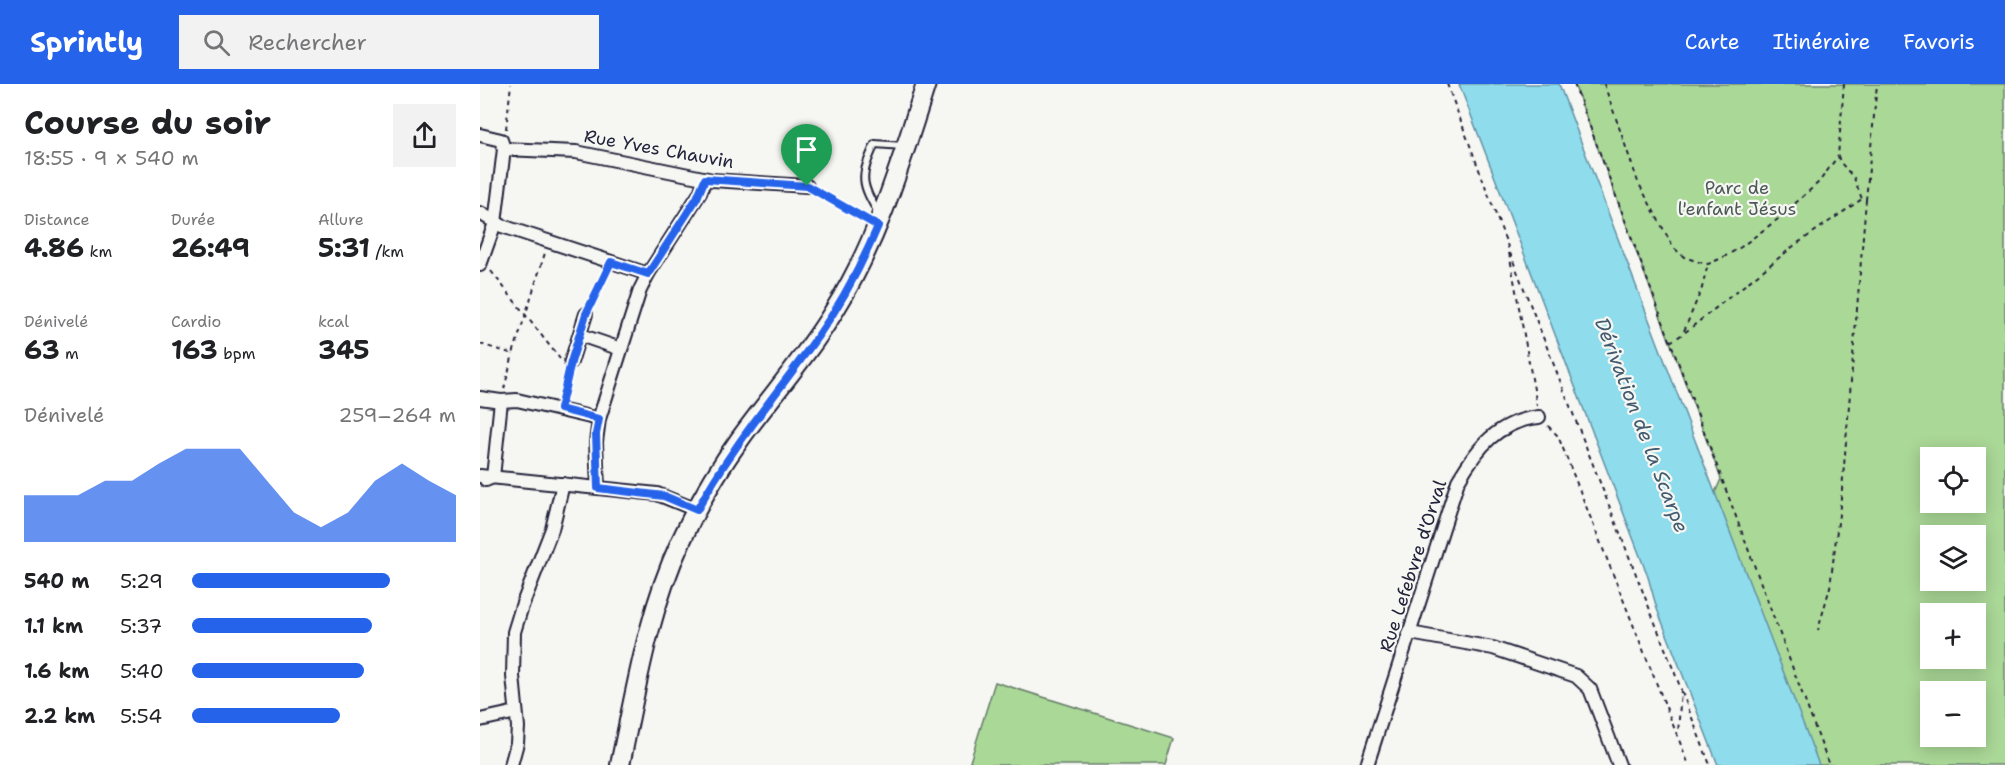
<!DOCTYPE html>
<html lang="fr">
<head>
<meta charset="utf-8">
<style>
	body { margin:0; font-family:"Shantell Sans",sans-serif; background:#f2f2f2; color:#202124; height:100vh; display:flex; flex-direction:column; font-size:22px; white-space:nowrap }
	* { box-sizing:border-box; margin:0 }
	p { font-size:20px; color:#757577 }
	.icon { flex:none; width:33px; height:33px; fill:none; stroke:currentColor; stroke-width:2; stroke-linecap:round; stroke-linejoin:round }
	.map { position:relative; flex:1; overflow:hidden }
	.side { display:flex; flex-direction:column; background:#fff; width:480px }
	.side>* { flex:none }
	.fabs { position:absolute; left:1440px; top:363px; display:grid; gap:12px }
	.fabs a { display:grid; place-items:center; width:66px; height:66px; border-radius:0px; background:#fff; box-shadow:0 3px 15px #0003; font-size:30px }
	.pin { position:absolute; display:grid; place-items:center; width:51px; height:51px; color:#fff; margin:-62px -26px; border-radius:50% 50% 50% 0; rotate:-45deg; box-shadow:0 0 6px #0007 }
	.pin .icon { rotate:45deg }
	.round { display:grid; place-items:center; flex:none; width:63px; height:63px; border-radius:0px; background:#f2f2f2 }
	.headline { display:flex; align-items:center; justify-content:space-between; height:102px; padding:0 24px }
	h1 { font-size:33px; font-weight:700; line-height:45px }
	.stats { display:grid; grid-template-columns:repeat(3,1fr); gap:9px; height:102px; padding:6px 24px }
	.stats div { display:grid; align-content:center }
	.stats b { font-size:26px; font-weight:700 }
	.stats small { font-size:16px; font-weight:400 }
	.stats p { font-size:16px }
	.chart { height:168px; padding:12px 24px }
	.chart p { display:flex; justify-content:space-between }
	.chart svg { width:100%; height:108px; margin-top:6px; fill:#2563eb; opacity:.7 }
	ul { padding:0 24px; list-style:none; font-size:20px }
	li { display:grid; grid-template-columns:96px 72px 1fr; align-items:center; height:45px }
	li i { height:15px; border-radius:8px; background:#2563eb }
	header { display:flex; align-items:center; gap:36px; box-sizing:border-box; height:84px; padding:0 30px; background:#2563eb; color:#fff }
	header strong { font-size:28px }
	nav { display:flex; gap:33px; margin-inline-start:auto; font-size:21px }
	.search { width:420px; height:54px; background:#f2f2f2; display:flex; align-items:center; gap:15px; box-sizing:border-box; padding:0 21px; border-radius:0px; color:#757577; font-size:22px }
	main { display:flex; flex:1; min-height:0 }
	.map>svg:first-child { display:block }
	.green { fill:#aad897; stroke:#667d69; stroke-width:1.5; fill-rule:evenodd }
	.water { fill:#8edcec; stroke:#6392a5; stroke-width:1.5 }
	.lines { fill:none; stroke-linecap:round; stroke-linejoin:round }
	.service-casing { stroke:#22223b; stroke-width:10 }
	.minor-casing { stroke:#22223b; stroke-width:16 }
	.secondary-casing { stroke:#22223b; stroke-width:22 }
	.path { stroke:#22223b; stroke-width:2; stroke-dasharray:4.5 4.5; stroke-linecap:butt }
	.service { stroke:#f6f6f2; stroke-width:6 }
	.minor { stroke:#f6f6f2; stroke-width:12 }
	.secondary { stroke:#f6f6f2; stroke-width:18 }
	.route-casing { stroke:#fff; stroke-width:12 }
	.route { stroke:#2563eb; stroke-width:8 }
	.labels { text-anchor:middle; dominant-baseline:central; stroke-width:4.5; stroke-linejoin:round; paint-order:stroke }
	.street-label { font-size:18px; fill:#22223b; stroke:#f6f6f2 }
	.park-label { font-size:18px; fill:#4b5957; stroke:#f6f6f2 }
	.water-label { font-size:20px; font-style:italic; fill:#425a70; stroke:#f6f6f2 }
</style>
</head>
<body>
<header>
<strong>Sprintly</strong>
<div class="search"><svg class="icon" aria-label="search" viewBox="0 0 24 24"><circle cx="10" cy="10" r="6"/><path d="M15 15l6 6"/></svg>Rechercher</div>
<nav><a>Carte</a><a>Itinéraire</a><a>Favoris</a></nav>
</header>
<main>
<section class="side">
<div class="headline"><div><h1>Course du soir</h1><p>18:55 · 9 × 540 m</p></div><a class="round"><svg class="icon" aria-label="share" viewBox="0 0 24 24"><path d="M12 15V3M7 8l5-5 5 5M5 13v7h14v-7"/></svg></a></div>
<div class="stats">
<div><p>Distance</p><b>4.86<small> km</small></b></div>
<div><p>Durée</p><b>26:49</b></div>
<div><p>Allure</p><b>5:31<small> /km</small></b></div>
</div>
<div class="stats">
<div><p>Dénivelé</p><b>63<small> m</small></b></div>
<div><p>Cardio</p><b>163<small> bpm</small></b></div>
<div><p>kcal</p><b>345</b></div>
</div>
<div class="chart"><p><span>Dénivelé</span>259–264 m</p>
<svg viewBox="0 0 160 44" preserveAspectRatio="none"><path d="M0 44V25L10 25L20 25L30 19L40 19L50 12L60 6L70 6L80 6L90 19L100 32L110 38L120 32L130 19L140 12L150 19L160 25V44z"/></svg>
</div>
<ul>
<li><b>540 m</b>5:29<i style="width:75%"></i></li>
<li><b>1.1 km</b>5:37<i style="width:68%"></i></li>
<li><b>1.6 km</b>5:40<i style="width:65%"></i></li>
<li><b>2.2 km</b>5:54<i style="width:56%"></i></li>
</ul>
</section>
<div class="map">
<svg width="1525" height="681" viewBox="0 0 1525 681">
	<rect width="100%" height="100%" fill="#f6f6f2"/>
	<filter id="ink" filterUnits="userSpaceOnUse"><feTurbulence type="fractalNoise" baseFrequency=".0167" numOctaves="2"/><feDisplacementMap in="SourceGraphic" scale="12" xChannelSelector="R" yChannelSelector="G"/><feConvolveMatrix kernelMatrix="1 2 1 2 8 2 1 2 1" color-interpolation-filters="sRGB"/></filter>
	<g filter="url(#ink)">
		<!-- green -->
		<g class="green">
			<path d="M1094,0H1525V681H1261L1194,503L1241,395ZM1450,374H1496V418H1450ZM1450,452H1496V496H1450ZM1450,530H1496V574H1450ZM1450,608H1496V652H1450Z"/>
			<polygon points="515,598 694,654 686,681 489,681"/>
		</g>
		<!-- water -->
		<polygon class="water" points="979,0 1079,0 1339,681 1238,681 1177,525 1168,493"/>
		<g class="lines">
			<!-- service casing -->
			<g class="service-casing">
				<path id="service" d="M399,130C380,98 380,93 395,60L423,62"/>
			</g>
			<!-- minor casing -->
			<g class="minor-casing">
				<g id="minor">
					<polyline points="0,51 21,56 24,65 15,139 0,181"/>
					<polyline points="24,65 96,68 233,96 327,102"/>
					<polyline points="0,129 22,142 168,190"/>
					<polyline points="100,251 141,265"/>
					<polyline points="91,278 106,230"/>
					<polyline points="0,314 21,317 37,316 119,335"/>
					<polyline points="0,392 177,410 217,426"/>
					<polyline points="6,396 13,393 21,317"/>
					<polyline points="118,403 116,358 119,335 160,206 168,190 220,109 225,95"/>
					<polyline points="930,549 1013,564 1096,592 1110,605 1139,681"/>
					<polyline points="0,636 36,628"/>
					<polyline points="31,681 37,659 38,643 33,592 34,548 42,522 72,445 83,400"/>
					<path d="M887,681L978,397C997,364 1018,337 1059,333"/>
				</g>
			</g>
			<!-- secondary casing -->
			<g class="secondary-casing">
				<path id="secondary" d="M140,681C156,605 168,528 201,457C217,422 237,387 260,355C291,312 327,272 354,227C398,157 421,78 446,0"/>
			</g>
			<!-- path -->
			<g class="path">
				<polyline points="967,0 1028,163 1057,322"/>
				<polyline points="1094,0 1349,681"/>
				<polyline points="1124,0 1158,98 1193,163 1204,173 1219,178 1228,180 1242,174 1261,163 1298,135 1339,98 1358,72"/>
				<polyline points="1364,0 1358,72 1360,78 1374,94 1382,115"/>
				<polyline points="26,45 31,0"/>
				<polyline points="338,108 385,135"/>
				<polyline points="1386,116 1397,0"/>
				<polyline points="1030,169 1201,605 1198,650"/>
				<polyline points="11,187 80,275"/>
				<polyline points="112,218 126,188"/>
				<polyline points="1204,247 1222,204 1228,180"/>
				<polyline points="1190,258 1203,250 1315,161 1382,115 1386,116 1362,406 1350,503 1338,546"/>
				<polyline points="0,260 33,270 65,169"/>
				<polyline points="24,305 33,270"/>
				<polyline points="83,313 88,290"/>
				<polyline points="1068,342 1078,352 1209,681"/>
				<polyline points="1202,608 1230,681"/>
			</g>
			<!-- service -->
			<use href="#service" class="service"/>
			<!-- minor -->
			<use href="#minor" class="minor"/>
			<!-- secondary -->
			<use href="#secondary" class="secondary"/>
		</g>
	</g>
	<g class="lines" filter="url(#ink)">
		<!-- route casing -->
		<g class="route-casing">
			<path id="route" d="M225,95L327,102L398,142C382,180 362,218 338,252C297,310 251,363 217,426L184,412L118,404L116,350L119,335L80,325L91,278L106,230L131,178L168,190L217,114Z"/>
		</g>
		<!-- route -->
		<use href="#route" class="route"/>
	</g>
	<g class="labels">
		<!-- street labels -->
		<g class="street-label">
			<text transform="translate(179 65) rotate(10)">Rue Yves Chauvin</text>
			<text transform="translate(933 482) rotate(-72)">Rue Lefebvre d'Orval</text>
		</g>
		<!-- park labels -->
		<g class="park-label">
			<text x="1257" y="104">Parc de<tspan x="1257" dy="21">l'enfant Jésus</tspan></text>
		</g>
		<!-- water labels -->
		<g class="water-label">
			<text transform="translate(1162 341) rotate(69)">Dérivation de la Scarpe</text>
		</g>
	</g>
</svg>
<div class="fabs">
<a><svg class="icon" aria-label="locate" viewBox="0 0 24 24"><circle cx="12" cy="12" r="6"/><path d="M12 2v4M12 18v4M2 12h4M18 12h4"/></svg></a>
<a><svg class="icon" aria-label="layers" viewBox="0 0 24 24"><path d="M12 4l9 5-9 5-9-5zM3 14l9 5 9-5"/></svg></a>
<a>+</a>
<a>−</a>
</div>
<div class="pin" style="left:327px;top:102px;background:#1e9e55"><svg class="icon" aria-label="arrive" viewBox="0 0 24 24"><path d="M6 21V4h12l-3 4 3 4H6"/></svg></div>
</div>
</main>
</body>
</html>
